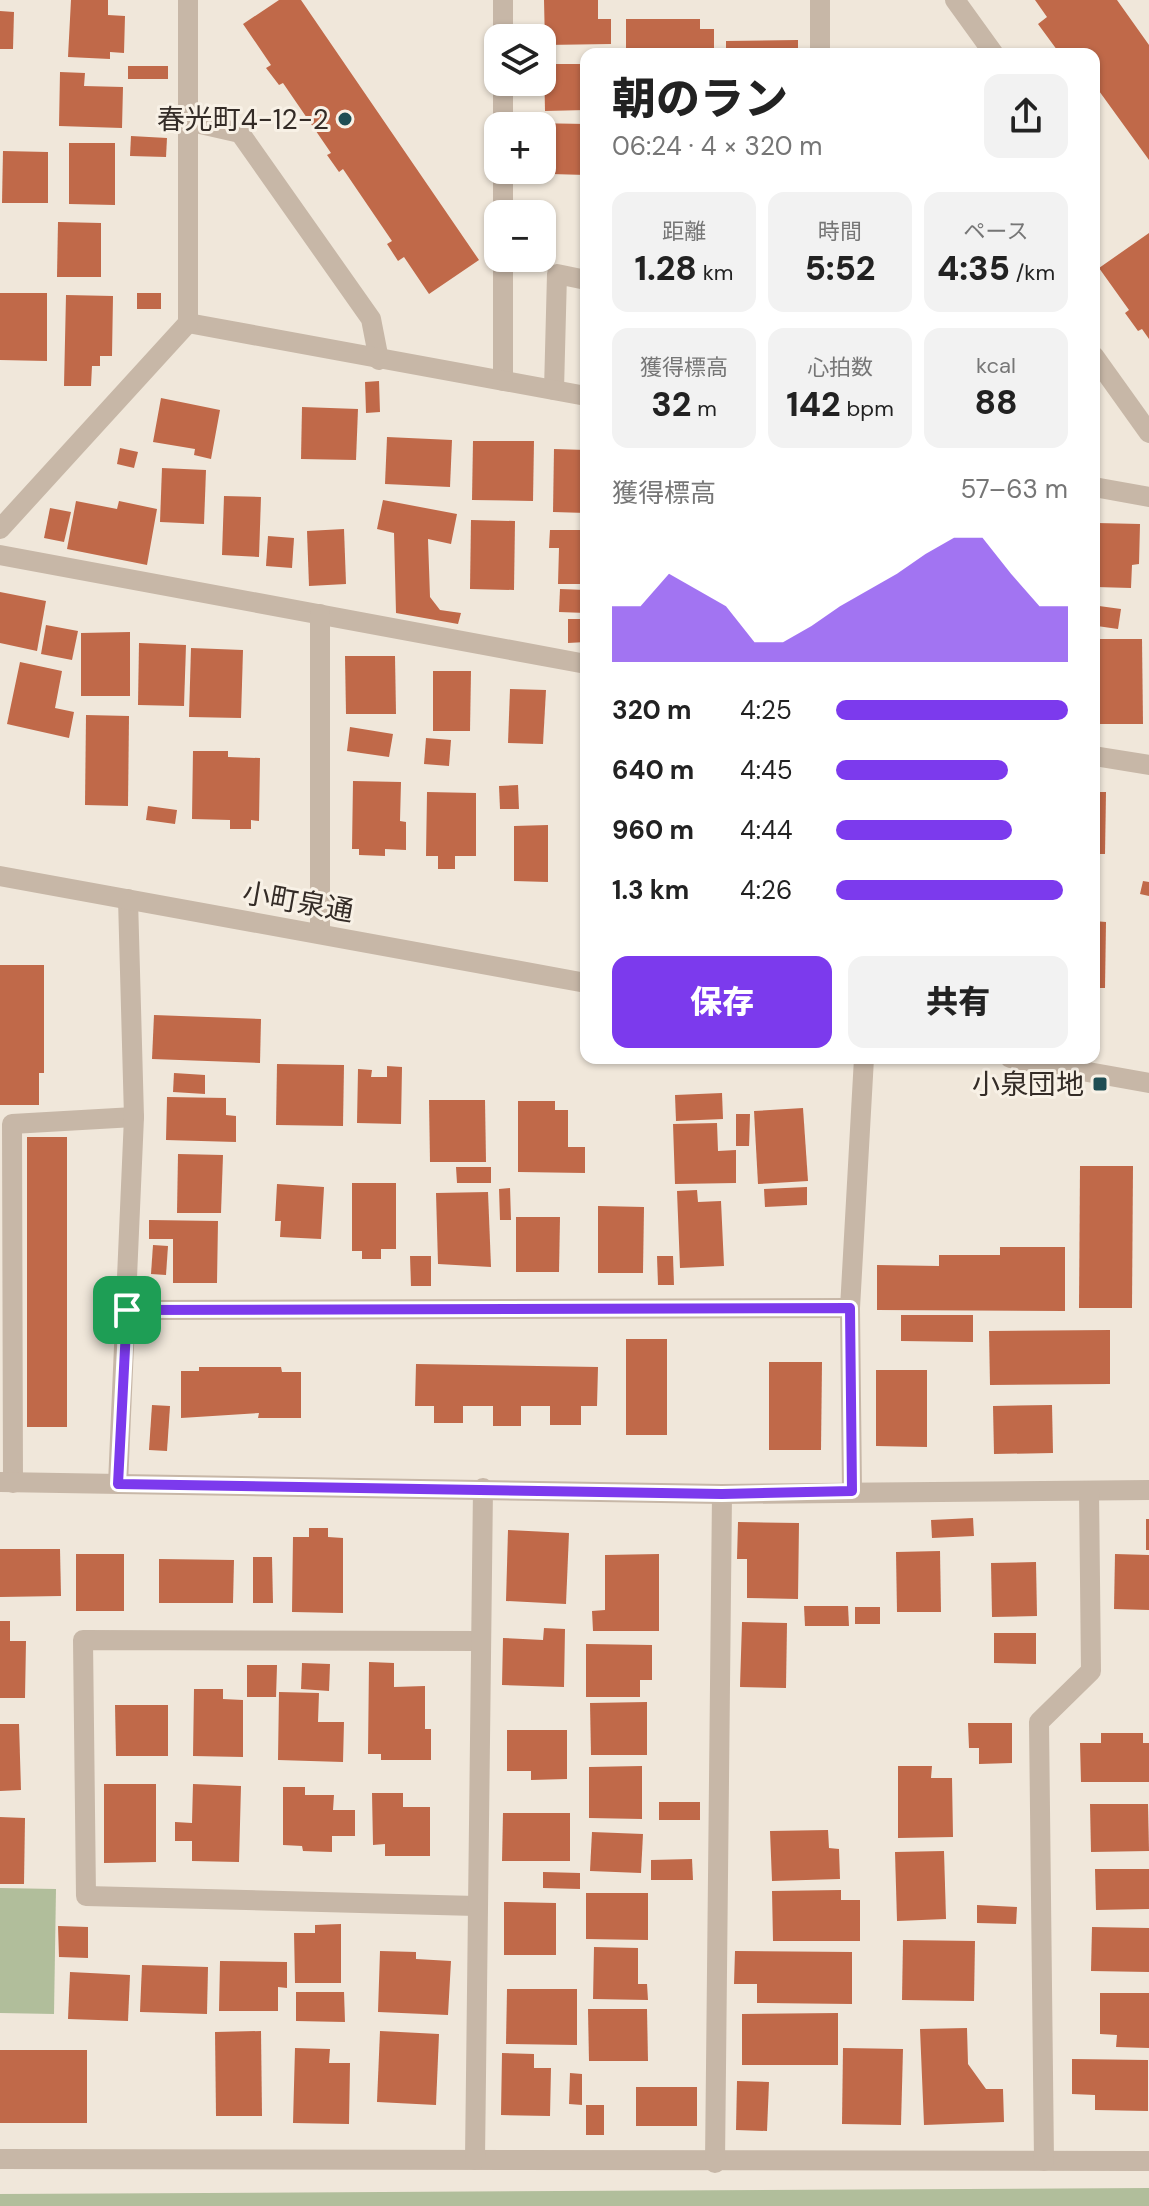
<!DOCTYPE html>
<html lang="ja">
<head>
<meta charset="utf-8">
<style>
	body { margin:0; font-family:"DM Sans","Noto Sans JP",sans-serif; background:#f2f2f2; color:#222; height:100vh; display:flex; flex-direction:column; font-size:30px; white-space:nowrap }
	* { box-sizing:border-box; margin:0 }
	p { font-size:26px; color:#767676 }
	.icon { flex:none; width:44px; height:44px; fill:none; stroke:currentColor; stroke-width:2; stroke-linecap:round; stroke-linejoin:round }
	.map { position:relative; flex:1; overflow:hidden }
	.panel { position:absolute; left:580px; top:48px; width:520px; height:1016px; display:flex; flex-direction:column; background:#fff; border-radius:16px; box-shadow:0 2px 6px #0004 }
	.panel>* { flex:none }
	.tools { position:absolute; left:484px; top:24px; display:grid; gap:16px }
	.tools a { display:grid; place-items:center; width:72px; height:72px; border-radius:16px; background:#fff; box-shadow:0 2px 6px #0004; font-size:40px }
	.pin { position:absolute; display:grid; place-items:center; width:68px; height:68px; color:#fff; margin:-34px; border-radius:16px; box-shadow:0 4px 12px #0006 }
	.round { display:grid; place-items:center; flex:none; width:84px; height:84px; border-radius:16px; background:#f2f2f2 }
	.summary { display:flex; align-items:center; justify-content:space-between; height:136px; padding:0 32px }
	h1 { font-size:44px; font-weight:800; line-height:60px }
	.metrics { display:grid; grid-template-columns:repeat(3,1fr); gap:12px; height:136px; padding:8px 32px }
	.metrics div { display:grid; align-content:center; border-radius:16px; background:#f2f2f2; text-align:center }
	.metrics b { font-size:34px; font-weight:800 }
	.metrics small { font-size:22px; font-weight:400 }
	.metrics p { font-size:22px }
	.chart { height:224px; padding:16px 32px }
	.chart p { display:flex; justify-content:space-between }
	.chart svg { width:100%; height:144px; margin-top:8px; fill:#7c3aed; opacity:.7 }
	.button { display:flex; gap:16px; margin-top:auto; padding:16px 32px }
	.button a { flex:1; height:92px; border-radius:16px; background:#7c3aed; color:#fff; font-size:32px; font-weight:800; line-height:92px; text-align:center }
	.button a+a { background:#f2f2f2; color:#222 }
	ul { padding:0 32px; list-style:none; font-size:26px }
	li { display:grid; grid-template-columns:128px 96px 1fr; align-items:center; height:60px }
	li i { height:20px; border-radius:10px; background:#7c3aed }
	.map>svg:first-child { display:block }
	.green { fill:#b1be9b }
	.building { fill:#c06949 }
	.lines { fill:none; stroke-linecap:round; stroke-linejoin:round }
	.service { stroke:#c7b7a7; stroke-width:20 }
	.minor { stroke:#c7b7a7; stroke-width:20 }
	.tertiary { stroke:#c7b7a7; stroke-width:20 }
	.route-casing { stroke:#fff; stroke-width:16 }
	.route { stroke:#7c3aed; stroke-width:10 }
	.poi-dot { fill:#1f4e54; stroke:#f8f1e6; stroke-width:3 }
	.labels { text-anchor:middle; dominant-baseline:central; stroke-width:6; stroke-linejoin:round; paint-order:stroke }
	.poi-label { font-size:28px; fill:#342c27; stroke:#f8f1e6; text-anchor:end }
	.street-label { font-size:28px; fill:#342c27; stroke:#f8f1e6 }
</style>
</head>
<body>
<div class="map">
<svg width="1149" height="2206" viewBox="0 0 1149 2206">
	<rect width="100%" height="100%" fill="#f0e7da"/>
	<!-- green -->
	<g class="green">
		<polygon points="0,1888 56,1889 54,2014 0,2013"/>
		<polygon points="1149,2188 1149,2206 0,2206 0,2194"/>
	</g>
	<!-- building -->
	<g class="building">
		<polygon points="71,0 108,0 108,15 125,16 124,53 110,52 110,59 68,57"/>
		<polygon points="279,0 301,0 479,260 429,294 404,257 398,261 387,244 392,241 343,169 339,172 327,155 331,153 283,83 279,85 266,68 271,65 243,24"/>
		<polygon points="544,0 598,0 598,19 611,19 611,44 545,45"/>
		<polygon points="1035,0 1117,0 1149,45 1149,160 1094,84 1094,54 1060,54 1038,24 1047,17"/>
		<polygon points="0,11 14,12 13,49 0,49"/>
		<polygon points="626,19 700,19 700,29 714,29 714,51 718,54 626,54"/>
		<polygon points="798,40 798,54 726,54 726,41"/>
		<polygon points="544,64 586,64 586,110 545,111"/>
		<rect x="128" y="66" width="40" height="13"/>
		<polygon points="60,72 85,73 84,86 123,87 122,128 59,126"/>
		<polygon points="531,123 586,124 586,175 551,174 551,164 542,164 542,126 531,126"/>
		<polygon points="131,136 167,138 166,157 130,156"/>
		<polygon points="69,143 115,143 115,205 69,204"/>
		<polygon points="3,151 48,152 48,203 2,203"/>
		<polygon points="58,222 101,223 101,277 57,277"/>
		<polygon points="1149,233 1149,339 1142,329 1138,331 1125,313 1129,310 1099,268"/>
		<polygon points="0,293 47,293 47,361 0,360"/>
		<rect x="137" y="293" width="24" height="16"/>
		<polygon points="66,295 113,296 112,356 100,356 100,366 92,366 91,386 64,386"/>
		<polygon points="379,381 380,412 366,413 365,382"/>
		<polygon points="161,398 220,410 211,459 194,455 195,449 153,442"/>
		<polygon points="302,407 358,409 356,460 301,459"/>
		<polygon points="387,437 452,440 450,487 385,484"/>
		<polygon points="473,441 534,441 533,501 472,500"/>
		<polygon points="120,448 138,452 134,468 117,464"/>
		<polygon points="554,449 586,450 586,513 553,512"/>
		<polygon points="162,468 206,470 204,524 160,522"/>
		<polygon points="224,496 261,497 259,557 222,555"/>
		<polygon points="383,500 457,514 451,544 428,539 430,597 440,610 461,613 458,624 396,613 394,533 377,529"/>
		<polygon points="76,501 117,509 119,501 157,509 147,565 67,549"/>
		<polygon points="50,508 71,512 64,542 44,538"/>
		<polygon points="471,520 515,521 514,590 470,589"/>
		<polygon points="1097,523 1140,524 1139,564 1132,565 1131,588 1096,587"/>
		<polygon points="344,529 346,584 309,586 307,531"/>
		<polygon points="550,530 580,530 580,537 586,537 586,584 558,584 559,548 549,548"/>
		<polygon points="268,536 294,538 292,568 266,566"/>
		<polygon points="560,589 586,590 586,613 559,612"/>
		<polygon points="0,592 46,601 37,651 0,643"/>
		<polygon points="1099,606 1121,609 1118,629 1097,626"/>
		<polygon points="568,619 586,619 586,642 568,643"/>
		<polygon points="46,625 78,631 72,660 41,654"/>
		<polygon points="130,632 130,696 81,696 81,633"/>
		<polygon points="1097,639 1142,639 1143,724 1097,724"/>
		<polygon points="139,643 186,645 184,706 138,705"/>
		<polygon points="191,648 243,650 241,718 189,717"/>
		<polygon points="345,656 395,656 396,714 346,714"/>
		<polygon points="20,662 62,671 55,708 74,712 69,738 7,724"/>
		<polygon points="433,671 471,671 470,731 433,731"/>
		<polygon points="510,689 546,690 543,744 508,743"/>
		<polygon points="86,715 129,716 128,806 85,805"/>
		<polygon points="581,722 586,722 586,777 580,777"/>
		<polygon points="350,727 393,734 389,757 347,751"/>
		<polygon points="426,738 451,740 449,766 424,764"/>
		<polygon points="193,751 228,751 228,757 260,758 259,821 251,820 251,829 230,829 230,820 192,819"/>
		<polygon points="353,781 401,782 400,821 406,822 406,850 385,849 385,856 359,855 359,849 352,849"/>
		<polygon points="518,785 519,809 500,809 499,786"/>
		<polygon points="427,792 476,793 476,856 455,856 455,869 438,869 438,856 426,856"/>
		<polygon points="1094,792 1106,792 1105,854 1094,854"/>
		<polygon points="148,806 177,810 175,824 146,820"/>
		<polygon points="548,825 548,882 514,881 514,826"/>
		<polygon points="1143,881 1149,882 1149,896 1140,894"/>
		<polygon points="1094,921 1106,922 1105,988 1094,988"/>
		<polygon points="0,965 44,965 44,1073 39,1073 39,1105 0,1105"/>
		<polygon points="154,1015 261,1019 260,1063 152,1059"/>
		<polygon points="277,1064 344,1065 343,1126 276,1125"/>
		<polygon points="387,1066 402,1067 401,1124 357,1123 358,1069 372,1070 371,1077 387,1077"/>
		<polygon points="174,1073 205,1075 205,1094 173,1092"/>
		<polygon points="722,1093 723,1119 676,1121 675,1095"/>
		<polygon points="167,1097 226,1098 226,1115 236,1116 236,1142 166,1140"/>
		<polygon points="429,1100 485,1100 486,1162 430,1162"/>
		<polygon points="518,1101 555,1101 555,1110 568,1110 568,1147 585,1147 585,1173 518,1172"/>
		<polygon points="803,1108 808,1181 758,1184 754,1111"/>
		<polygon points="736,1114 750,1114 749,1146 736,1146"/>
		<polygon points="717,1123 718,1151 736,1150 736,1183 675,1184 673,1124"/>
		<rect x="27" y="1137" width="40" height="290"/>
		<polygon points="178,1154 223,1155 221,1213 177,1213"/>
		<polygon points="1080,1166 1133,1166 1132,1308 1079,1308"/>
		<polygon points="456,1167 491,1167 491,1183 457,1183"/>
		<polygon points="352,1183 396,1183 396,1249 381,1249 381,1259 362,1259 362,1251 352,1251"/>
		<polygon points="277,1184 324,1187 321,1239 280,1237 281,1221 275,1221"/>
		<polygon points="807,1187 807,1205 765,1207 764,1189"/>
		<polygon points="510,1188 511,1220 500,1220 499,1189"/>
		<polygon points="697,1190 698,1202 721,1201 724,1266 680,1268 677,1191"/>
		<polygon points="488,1192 491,1267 438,1264 436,1193"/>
		<polygon points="598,1206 644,1207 643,1273 598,1273"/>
		<polygon points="516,1217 560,1217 559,1272 516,1272"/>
		<polygon points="149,1220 218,1221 217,1283 173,1283 173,1239 149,1239"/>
		<polygon points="153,1245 168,1246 166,1275 151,1274"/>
		<polygon points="1000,1247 1065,1247 1065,1311 877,1310 877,1265 939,1266 939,1255 1000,1255"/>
		<polygon points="410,1256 431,1256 431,1286 411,1286"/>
		<polygon points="657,1256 673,1256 674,1285 658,1285"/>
		<polygon points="901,1315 973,1315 973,1342 901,1341"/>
		<polygon points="1110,1330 1110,1384 990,1385 989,1331"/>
		<rect x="626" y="1339" width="41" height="96"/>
		<polygon points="769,1362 822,1362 821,1450 769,1450"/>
		<polygon points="416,1364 598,1367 597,1406 581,1406 581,1425 550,1425 550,1406 521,1406 521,1426 493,1426 493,1406 463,1406 463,1423 434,1423 434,1406 415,1406"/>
		<polygon points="199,1367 281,1367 282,1372 301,1372 301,1418 258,1418 259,1413 181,1418 181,1371 199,1371"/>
		<polygon points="876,1370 927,1370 927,1447 876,1446"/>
		<polygon points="152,1405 170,1406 167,1451 149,1450"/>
		<polygon points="1052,1405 1053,1453 994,1454 993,1406"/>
		<polygon points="973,1518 974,1536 932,1538 931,1520"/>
		<rect x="1146" y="1519" width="3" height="31"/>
		<polygon points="738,1522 799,1523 798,1599 747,1598 747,1559 737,1559"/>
		<polygon points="309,1528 328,1528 328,1537 343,1538 343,1613 292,1612 293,1537 309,1537"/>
		<polygon points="508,1530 569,1533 566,1604 506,1601"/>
		<polygon points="0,1549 60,1549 61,1596 0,1597"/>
		<polygon points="940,1551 941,1612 897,1612 896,1552"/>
		<rect x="76" y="1554" width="48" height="57"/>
		<polygon points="659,1554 659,1631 593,1631 592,1611 605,1610 605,1555"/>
		<polygon points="1115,1554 1149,1555 1149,1610 1114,1609"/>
		<polygon points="253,1557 272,1557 273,1603 253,1603"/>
		<polygon points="159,1559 234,1560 233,1603 159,1603"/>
		<polygon points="1036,1562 1037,1616 992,1617 991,1563"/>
		<polygon points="804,1606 848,1606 849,1626 805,1626"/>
		<rect x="855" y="1607" width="25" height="17"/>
		<polygon points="0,1621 10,1621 10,1641 26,1641 25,1698 0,1698"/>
		<polygon points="742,1622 787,1623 786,1688 740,1687"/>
		<polygon points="544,1628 565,1629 564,1687 502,1685 503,1638 543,1640"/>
		<polygon points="994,1633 1036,1633 1036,1664 994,1663"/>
		<polygon points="586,1644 652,1645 652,1680 640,1680 640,1697 586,1697"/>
		<polygon points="369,1662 394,1663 394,1687 425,1686 425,1729 431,1729 431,1760 381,1760 381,1754 368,1754"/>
		<polygon points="302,1663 330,1664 329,1691 301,1689"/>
		<polygon points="247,1665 277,1665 276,1697 247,1697"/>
		<polygon points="194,1689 223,1689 223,1699 243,1700 243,1757 193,1756"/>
		<polygon points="279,1692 319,1693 318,1722 344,1722 343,1762 278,1760"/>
		<polygon points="647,1702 647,1755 591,1755 590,1703"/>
		<polygon points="115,1705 168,1705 168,1756 116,1756"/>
		<polygon points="968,1723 1012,1723 1012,1763 979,1764 979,1748 969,1748"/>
		<polygon points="0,1724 19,1724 21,1790 0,1791"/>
		<polygon points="507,1730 567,1730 567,1779 531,1780 531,1771 507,1771"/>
		<polygon points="1101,1733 1143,1733 1143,1743 1149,1743 1149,1782 1081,1782 1080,1743 1101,1743"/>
		<polygon points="642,1766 642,1819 589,1818 589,1767"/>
		<polygon points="898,1766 932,1766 931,1778 952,1778 953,1837 898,1838"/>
		<polygon points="104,1784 156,1784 156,1862 104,1863"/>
		<polygon points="193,1784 241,1786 239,1862 192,1861 192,1841 175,1841 175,1822 192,1823"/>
		<polygon points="283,1787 305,1787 305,1795 334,1795 333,1810 355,1810 355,1836 332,1836 332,1852 303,1851 302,1846 283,1845"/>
		<polygon points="372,1793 403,1793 403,1807 430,1807 430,1856 385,1856 385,1844 373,1845"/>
		<rect x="659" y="1802" width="41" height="18"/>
		<polygon points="1090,1804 1148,1804 1149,1851 1091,1852"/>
		<polygon points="503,1813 570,1813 570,1861 502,1861"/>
		<polygon points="0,1817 25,1818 24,1884 0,1884"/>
		<polygon points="828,1830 829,1848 839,1849 840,1879 772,1881 770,1831"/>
		<polygon points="592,1832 643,1834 641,1873 590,1871"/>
		<polygon points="944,1851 946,1919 897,1921 895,1852"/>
		<polygon points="692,1859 693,1880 651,1880 651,1860"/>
		<polygon points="1095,1869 1149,1869 1149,1909 1096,1910"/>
		<polygon points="543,1872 580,1873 580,1889 543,1888"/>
		<polygon points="841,1890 841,1900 860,1900 860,1941 773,1941 772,1891"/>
		<polygon points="586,1893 648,1893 648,1940 586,1939"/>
		<polygon points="504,1902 556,1903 556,1955 504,1955"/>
		<polygon points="977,1905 1017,1907 1016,1924 977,1923"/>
		<polygon points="341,1924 341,1983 295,1983 294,1933 315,1933 315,1925"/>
		<polygon points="58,1926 88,1927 88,1958 59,1957"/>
		<polygon points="1092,1927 1149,1928 1149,1972 1091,1971"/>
		<polygon points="903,1940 975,1941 974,2001 902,2000"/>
		<polygon points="594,1947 638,1948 638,1984 647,1984 648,2000 593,1999"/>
		<polygon points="380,1951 416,1952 416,1959 451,1961 448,2015 378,2012"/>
		<polygon points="735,1951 852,1952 852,2004 757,2003 757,1984 734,1984"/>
		<polygon points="220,1961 287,1962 287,1988 278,1987 278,2011 219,2011"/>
		<polygon points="142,1965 208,1967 207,2014 140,2012"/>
		<polygon points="70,1972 130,1975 128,2021 68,2019"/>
		<polygon points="507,1989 577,1989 577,2045 506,2044"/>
		<polygon points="296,1992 344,1992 345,2022 296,2021"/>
		<polygon points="1100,1993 1149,1993 1149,2048 1116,2047 1117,2035 1100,2034"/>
		<polygon points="588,2009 647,2009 648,2061 589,2061"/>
		<polygon points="838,2013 838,2065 742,2065 742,2014"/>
		<polygon points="967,2028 968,2064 986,2089 1003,2089 1004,2122 924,2125 920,2029"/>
		<polygon points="261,2031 262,2116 216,2116 215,2032"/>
		<polygon points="380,2031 439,2034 436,2105 377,2102"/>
		<polygon points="295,2048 330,2049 329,2063 350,2063 349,2124 293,2123"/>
		<polygon points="843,2048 903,2049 901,2125 842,2124"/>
		<rect x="0" y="2050" width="87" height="73"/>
		<polygon points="502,2053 534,2054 534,2068 551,2068 550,2116 501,2115"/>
		<polygon points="1072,2059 1148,2060 1148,2111 1095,2110 1095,2095 1072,2094"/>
		<polygon points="570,2073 582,2074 582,2105 569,2104"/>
		<polygon points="737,2081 769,2082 767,2131 736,2130"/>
		<rect x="636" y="2087" width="61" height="39"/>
		<rect x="586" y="2105" width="18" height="30"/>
	</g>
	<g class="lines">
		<!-- service -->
		<g class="service">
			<polyline points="503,0 503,38"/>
			<polyline points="955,0 994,54"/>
			<polyline points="503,82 503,126"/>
			<polyline points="187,121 240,133 371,319 379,360"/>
			<polyline points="503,170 503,214"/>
			<polyline points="503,258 503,381"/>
			<polyline points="1094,356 1149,433"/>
			<polyline points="554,390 557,274 586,280"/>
			<polyline points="13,1483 12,1124 134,1117"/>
		</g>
		<!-- minor -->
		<g class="minor">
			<polyline points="820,54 820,0"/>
			<polyline points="188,323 586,396"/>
			<polyline points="1094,487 1149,497"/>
			<polyline points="0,529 188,323 188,0"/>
			<polyline points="0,555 586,664"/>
			<polyline points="1094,756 1149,765"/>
			<polyline points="320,934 320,614"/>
			<polyline points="127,1310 850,1308"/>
			<polyline points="0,1482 722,1494 1149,1490"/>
			<polyline points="118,1484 134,1117 128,899"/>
			<polyline points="852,1491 850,1308 864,1058"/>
			<polyline points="476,1906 86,1896 83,1640 481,1641"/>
			<polyline points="0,2159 1149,2161"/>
			<polyline points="475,2160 483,1488"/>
			<polyline points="1044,2161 1039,1722 1091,1671 1089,1491"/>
			<polyline points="715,2163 722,1494"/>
		</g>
		<!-- tertiary -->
		<g class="tertiary">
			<polyline points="0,876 586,983"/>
			<polyline points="1010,1058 1149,1083"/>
		</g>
	</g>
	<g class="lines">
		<!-- route casing -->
		<g class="route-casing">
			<polygon id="route" points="850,1308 852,1491 722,1494 118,1484 127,1310"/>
		</g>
		<!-- route -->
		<use href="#route" class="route"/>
	</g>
	<!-- markers -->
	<g class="poi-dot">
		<circle cx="345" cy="119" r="8"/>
		<rect x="1092" y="1076" width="16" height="16" rx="4"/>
	</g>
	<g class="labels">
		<!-- poi labels -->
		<g class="poi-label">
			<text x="329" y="119">春光町4-12-2</text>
			<text x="1084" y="1084">小泉団地</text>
		</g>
		<!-- street labels -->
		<g class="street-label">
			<text transform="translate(298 902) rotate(10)">小町泉通</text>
		</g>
	</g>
</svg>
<div class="tools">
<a><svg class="icon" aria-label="layers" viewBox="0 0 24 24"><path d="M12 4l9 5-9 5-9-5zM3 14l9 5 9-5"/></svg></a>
<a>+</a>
<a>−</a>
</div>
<div class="pin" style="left:127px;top:1310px;background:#1e9e55"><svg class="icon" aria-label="arrive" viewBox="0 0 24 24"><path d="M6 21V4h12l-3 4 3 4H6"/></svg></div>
<section class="panel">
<div class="summary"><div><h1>朝のラン</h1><p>06:24 · 4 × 320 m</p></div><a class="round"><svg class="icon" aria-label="share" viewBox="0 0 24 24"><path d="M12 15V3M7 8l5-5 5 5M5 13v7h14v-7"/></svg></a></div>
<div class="metrics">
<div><p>距離</p><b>1.28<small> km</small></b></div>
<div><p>時間</p><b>5:52</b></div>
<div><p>ペース</p><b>4:35<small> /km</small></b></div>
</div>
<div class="metrics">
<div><p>獲得標高</p><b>32<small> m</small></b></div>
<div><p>心拍数</p><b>142<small> bpm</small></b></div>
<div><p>kcal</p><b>88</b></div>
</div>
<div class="chart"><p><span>獲得標高</span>57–63 m</p>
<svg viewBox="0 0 160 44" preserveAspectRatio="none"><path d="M0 44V27L10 27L20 17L30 22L40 27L50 38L60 38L70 33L80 27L90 22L100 17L110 11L120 6L130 6L140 17L150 27L160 27V44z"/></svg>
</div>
<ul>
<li><b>320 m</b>4:25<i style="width:100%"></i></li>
<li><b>640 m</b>4:45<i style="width:74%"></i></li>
<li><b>960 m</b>4:44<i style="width:76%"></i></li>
<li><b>1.3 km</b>4:26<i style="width:98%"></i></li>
</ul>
<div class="button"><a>保存</a><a>共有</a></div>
</section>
</div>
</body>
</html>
